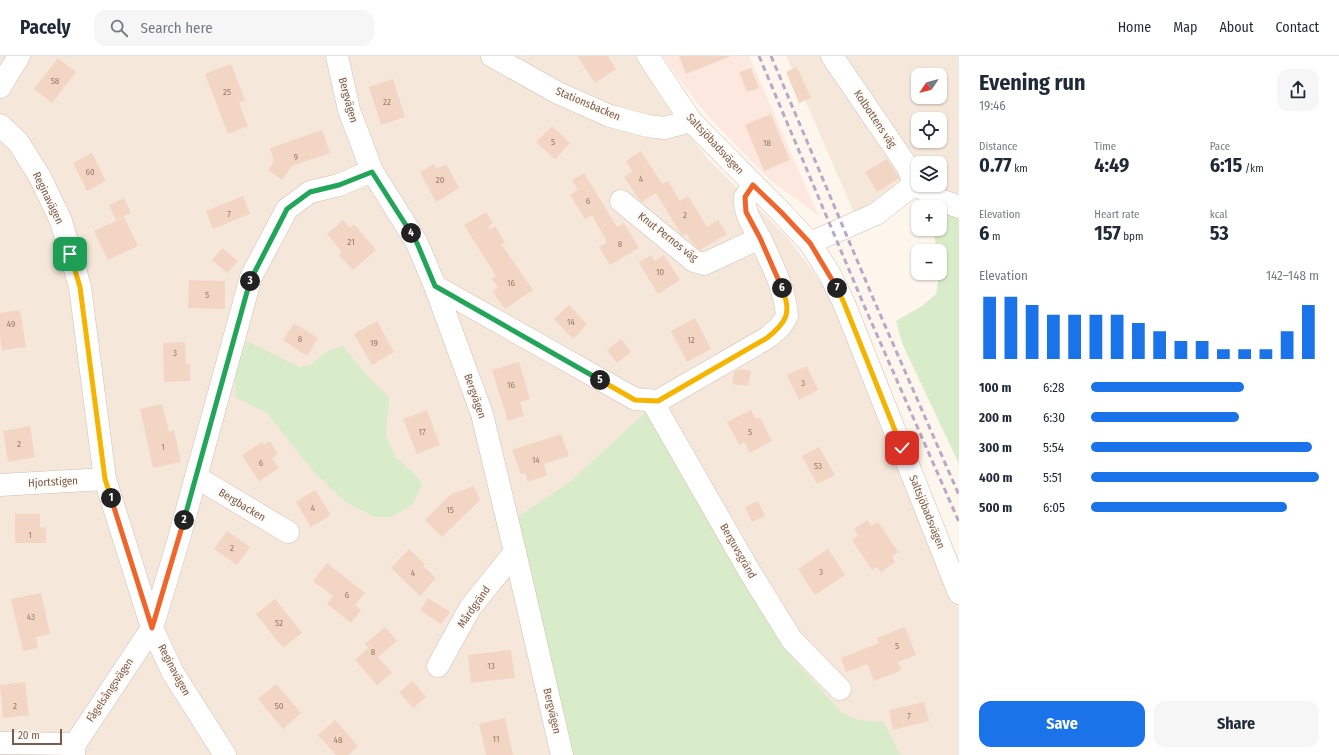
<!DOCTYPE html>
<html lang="en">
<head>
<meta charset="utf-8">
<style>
	body { margin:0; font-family:"Fira Sans Condensed",sans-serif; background:#f6f6f7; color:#1f2937; height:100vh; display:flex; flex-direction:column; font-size:15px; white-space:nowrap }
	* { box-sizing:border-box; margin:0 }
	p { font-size:13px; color:#747a83 }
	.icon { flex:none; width:22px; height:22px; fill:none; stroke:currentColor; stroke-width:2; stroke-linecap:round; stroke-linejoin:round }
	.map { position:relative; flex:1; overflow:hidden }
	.side { display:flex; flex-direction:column; background:#fff; width:380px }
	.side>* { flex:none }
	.needle { width:26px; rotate:235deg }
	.buttons { position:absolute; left:911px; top:12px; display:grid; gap:8px }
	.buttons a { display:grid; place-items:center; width:36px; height:36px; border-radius:8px; background:#fff; box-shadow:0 1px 3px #0004; font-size:20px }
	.scale { position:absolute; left:12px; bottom:10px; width:50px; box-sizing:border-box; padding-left:4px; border:2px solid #7a5c4d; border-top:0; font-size:11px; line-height:14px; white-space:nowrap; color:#7a5c4d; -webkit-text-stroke:3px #fffaf3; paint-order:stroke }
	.pin { position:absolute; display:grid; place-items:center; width:34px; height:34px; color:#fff; margin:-17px; border-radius:8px; box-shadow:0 2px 6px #0006 }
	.km { position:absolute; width:20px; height:20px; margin:-10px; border-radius:50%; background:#222; color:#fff; font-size:11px; line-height:20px; text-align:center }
	.round { display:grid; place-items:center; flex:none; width:42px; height:42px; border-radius:12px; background:#f6f6f7 }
	.head { display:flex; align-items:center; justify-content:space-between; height:68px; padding:0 20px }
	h1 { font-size:22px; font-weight:700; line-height:30px }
	.stats { display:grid; grid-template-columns:repeat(3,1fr); gap:6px; height:68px; padding:4px 20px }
	.stats div { display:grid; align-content:center }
	.stats b { font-size:20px; font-weight:700 }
	.stats small { font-size:11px; font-weight:400 }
	.stats p { font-size:11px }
	.chart { height:112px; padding:8px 20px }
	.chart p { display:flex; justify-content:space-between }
	.chart svg { width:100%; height:72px; margin-top:4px; stroke:#1a73e8; stroke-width:6 }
	.cta { display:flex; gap:8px; margin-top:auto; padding:8px 20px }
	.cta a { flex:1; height:46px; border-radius:12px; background:#1a73e8; color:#fff; font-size:16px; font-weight:700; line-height:46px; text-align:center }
	.cta a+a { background:#f6f6f7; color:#1f2937 }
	ul { padding:0 20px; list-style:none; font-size:13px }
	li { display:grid; grid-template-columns:64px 48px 1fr; align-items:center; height:30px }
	li i { height:10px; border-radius:5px; background:#1a73e8 }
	header { display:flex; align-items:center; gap:24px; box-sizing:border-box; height:56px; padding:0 20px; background:#fff; border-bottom:1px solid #e0e1e3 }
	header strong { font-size:19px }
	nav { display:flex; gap:22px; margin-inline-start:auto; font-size:14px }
	.search { width:280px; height:36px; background:#f6f6f7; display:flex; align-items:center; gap:10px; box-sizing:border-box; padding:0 14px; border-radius:12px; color:#747a83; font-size:15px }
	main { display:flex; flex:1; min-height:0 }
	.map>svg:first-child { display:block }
	.residential { fill:#f5e8da; fill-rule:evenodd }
	.commercial { fill:#fde8e0 }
	.green { fill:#d8ecc9 }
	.building { fill:#f3d5c3 }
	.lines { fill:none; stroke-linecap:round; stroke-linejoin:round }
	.minor-casing { stroke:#d1beb0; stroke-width:23 }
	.minor { stroke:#fff; stroke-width:22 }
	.rail { stroke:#b9a8c9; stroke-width:3; stroke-dasharray:6 4; stroke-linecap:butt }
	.split-1-casing { stroke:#fff; stroke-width:8 }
	.split-2-casing { stroke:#fff; stroke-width:8 }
	.split-3-casing { stroke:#fff; stroke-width:8 }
	.split-4-casing { stroke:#fff; stroke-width:8 }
	.split-5-casing { stroke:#fff; stroke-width:8 }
	.split-6-casing { stroke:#fff; stroke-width:8 }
	.split-7-casing { stroke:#fff; stroke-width:8 }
	.split-8-casing { stroke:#fff; stroke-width:8 }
	.split-1 { stroke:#f5b400; stroke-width:5 }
	.split-2 { stroke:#f0652b; stroke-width:5 }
	.split-3 { stroke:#22a559; stroke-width:5 }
	.split-4 { stroke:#22a559; stroke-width:5 }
	.split-5 { stroke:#22a559; stroke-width:5 }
	.split-6 { stroke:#f5b400; stroke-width:5 }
	.split-7 { stroke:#f0652b; stroke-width:5 }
	.split-8 { stroke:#f5b400; stroke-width:5 }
	.labels { text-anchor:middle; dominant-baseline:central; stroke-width:3; stroke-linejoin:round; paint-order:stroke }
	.number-label { font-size:9px; fill:#987a6a }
	.street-label { font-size:11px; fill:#7a5c4d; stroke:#fffaf3 }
</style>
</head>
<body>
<header>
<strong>Pacely</strong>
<div class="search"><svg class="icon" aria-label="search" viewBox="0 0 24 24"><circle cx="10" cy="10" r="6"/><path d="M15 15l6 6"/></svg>Search here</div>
<nav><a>Home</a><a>Map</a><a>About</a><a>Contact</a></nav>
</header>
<main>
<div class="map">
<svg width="959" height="699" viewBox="0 0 959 699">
	<rect width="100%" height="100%" fill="#fdf6ec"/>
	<!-- residential -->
	<g class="residential">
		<polygon points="0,0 635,0 663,45 708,103 787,181 820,225 842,259 956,539 959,551 959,699 0,699"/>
		<path d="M786,0H959V141L926,134L855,159ZM918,19H940V41H918ZM918,63H940V85H918ZM918,107H940V129H918Z"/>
	</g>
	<!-- commercial -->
	<polygon class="commercial" points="663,0 749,0 818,159 771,125 709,61 686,33"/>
	<!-- green -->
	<g class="green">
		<polygon points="940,158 959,160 959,408 902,287 896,265 922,250 936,238 940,214 940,195 937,195 933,173 940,173"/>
		<polygon points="247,285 299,311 310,309 328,295 343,290 369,322 389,341 386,379 396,402 413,416 422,428 413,448 391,461 375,461 345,446 311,413 267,357 235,341 236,313"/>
		<polygon points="647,355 782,590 841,656 858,664 884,666 900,699 572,699 516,462 570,426"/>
	</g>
	<!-- building -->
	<g class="building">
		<polygon points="577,0 608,0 616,13 595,27"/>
		<polygon points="679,0 729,0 729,1 686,18"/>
		<polygon points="58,2 76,16 52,47 34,33"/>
		<polygon points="231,8 245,44 239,47 248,70 228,78 205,18"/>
		<polygon points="797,11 811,42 799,47 786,16"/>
		<polygon points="751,12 759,32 747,36 739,16"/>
		<polygon points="393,23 405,61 381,69 369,31"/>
		<polygon points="771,58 790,104 764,115 745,69"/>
		<polygon points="552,70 570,87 555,103 536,86"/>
		<polygon points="322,74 330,97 292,110 282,124 268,114 274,105 270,92"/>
		<polygon points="641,95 662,128 668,125 680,145 688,140 707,171 718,164 727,178 700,194 693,188 686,177 683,180 681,178 656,137 642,146 639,143 624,121 632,116 626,105"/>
		<polygon points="92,97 106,125 87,135 73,107"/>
		<polygon points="887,103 899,122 877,136 865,116"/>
		<polygon points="434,108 437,113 446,108 459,132 436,146 420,116"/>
		<polygon points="584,117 617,171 624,167 639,192 610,209 599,191 607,186 592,159 585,163 570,139 578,134 572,124"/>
		<polygon points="243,140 250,158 213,173 206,155"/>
		<polygon points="124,142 131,157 116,164 109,149"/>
		<polygon points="486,156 493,167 488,172 490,173 495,170 505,186 501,188 533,234 505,253 493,236 498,232 492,223 496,220 464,169"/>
		<polygon points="124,161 138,190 108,204 94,175"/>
		<polygon points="343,164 350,172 354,168 376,194 353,214 339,199 342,196 327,178"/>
		<polygon points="222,192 238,205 227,217 212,204"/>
		<polygon points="651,199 655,205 664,199 680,224 658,238 639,207"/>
		<polygon points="189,224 225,225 225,253 188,252"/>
		<polygon points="569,249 587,268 573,283 554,263"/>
		<polygon points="20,254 26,291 2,294 0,279 0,257"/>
		<polygon points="695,262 711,293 687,306 671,275"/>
		<polygon points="377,265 394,296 372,309 354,278"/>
		<polygon points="294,267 318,282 307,300 283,284"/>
		<polygon points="621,283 631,296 617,307 607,294"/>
		<polygon points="185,286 186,308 190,307 190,325 164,326 163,287"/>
		<polygon points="519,306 530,343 520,346 524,360 508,365 492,314"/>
		<polygon points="807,310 818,334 799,344 787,319"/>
		<polygon points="739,313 751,315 748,330 732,328 734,316"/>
		<polygon points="162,348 169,376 174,374 181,406 153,412 140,353"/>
		<polygon points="427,354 440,389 417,398 403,363"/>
		<polygon points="751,354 756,363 760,361 772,385 750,397 744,386 739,389 727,366"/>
		<polygon points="30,370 35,401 8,406 3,375"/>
		<polygon points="561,378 569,400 544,408 547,419 528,426 525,417 521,418 512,394"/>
		<polygon points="270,385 278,398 272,402 279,412 259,425 242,399 262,386 264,389"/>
		<polygon points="819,391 835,419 817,428 802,400"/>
		<polygon points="474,430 480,444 442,481 425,464 450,439"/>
		<polygon points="315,434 331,459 311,471 296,446"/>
		<polygon points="758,445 765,460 752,466 745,451"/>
		<polygon points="15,458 40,458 40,471 46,472 46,487 15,487"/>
		<polygon points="867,464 871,470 878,466 898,496 892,501 895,506 881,516 877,511 872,514 852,484 858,480 854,473"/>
		<polygon points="227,475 250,491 237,509 214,493"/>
		<polygon points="409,493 425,508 423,510 436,522 420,540 391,512"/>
		<polygon points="828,493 845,519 815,539 798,513"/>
		<polygon points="327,507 365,537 355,549 361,554 351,567 327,548 333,540 313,525"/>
		<polygon points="41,537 50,578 36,581 38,592 23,595 11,543"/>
		<polygon points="428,542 450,556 441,568 420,554"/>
		<polygon points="275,543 302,577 283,592 256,558"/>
		<polygon points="385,571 397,585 378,601 392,617 377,629 355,604 368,592 365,588"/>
		<polygon points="905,571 916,599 898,606 902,614 874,625 867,608 846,616 841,602 879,587 877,582"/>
		<polygon points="511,594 515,622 471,627 468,599"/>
		<polygon points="413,625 426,641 413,652 399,636"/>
		<polygon points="25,626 29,659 3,662 0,629"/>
		<polygon points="276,628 301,657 283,673 258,643"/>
		<polygon points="924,646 929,665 893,674 889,654"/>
		<polygon points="505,662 513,699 486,699 479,668"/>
		<polygon points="335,664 358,690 348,699 336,699 318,679"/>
	</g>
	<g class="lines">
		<!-- minor casing -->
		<g class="minor-casing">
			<g id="minor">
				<polyline points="337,0 349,54 372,115 417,187 435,230 482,358 515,496 562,699"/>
				<polyline points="492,0 558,37 610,60 648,70 664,72 691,65"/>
				<polyline points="648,0 691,65 781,156 810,187 829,217 844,247 959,537"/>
				<polyline points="832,0 907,110 915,128"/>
				<polyline points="0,31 19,0"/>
				<polyline points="0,69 18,86 40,121 61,165 80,231 105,423 152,572 173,617 225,699"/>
				<polyline points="621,145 694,205 704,208 760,182"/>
				<polyline points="810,187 876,158 915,128 938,143 959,151"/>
				<path d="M435,230L635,343L658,345L767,282L780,271L787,260C785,233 772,209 761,184C754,170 743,157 745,141L753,129"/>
				<polyline points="652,345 751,518 792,584 840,633"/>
				<polyline points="196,421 288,476"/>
				<polyline points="0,429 105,423"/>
				<polyline points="438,610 470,552 515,496"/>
				<polyline points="0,687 75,688"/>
				<polyline points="74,699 75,688 152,572 178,486 251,221 287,153 310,136 339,129 372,115"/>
			</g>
		</g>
		<!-- minor -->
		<use href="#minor" class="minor"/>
		<!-- rail -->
		<g class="rail">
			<polyline points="759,0 863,247 959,466"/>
			<polyline points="771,0 873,242 959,439"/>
		</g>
	</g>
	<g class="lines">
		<!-- split-1 casing -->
		<g class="split-1-casing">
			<polyline id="split-1" points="70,198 80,231 105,423 111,442"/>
		</g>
		<!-- split-2 casing -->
		<g class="split-2-casing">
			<polyline id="split-2" points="111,442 152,572 184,464"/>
		</g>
		<!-- split-3 casing -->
		<g class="split-3-casing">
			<polyline id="split-3" points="184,464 250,225"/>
		</g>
		<!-- split-4 casing -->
		<g class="split-4-casing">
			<polyline id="split-4" points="250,225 287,153 310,136 339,129 372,116 411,177"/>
		</g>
		<!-- split-5 casing -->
		<g class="split-5-casing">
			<polyline id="split-5" points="411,177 417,187 435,230 600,324"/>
		</g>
		<!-- split-6 casing -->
		<g class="split-6-casing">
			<path id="split-6" d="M600,324L635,344L658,345L767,282C787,266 792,257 782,232"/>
		</g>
		<!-- split-7 casing -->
		<g class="split-7-casing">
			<polyline id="split-7" points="782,232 760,182 746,156 745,141 753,129 781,156 810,187 837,232"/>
		</g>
		<!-- split-8 casing -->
		<g class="split-8-casing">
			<polyline id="split-8" points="837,232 844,247 902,392"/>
		</g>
		<!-- split-1 -->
		<use href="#split-1" class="split-1"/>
		<!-- split-2 -->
		<use href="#split-2" class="split-2"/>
		<!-- split-3 -->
		<use href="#split-3" class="split-3"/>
		<!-- split-4 -->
		<use href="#split-4" class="split-4"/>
		<!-- split-5 -->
		<use href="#split-5" class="split-5"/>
		<!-- split-6 -->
		<use href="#split-6" class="split-6"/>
		<!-- split-7 -->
		<use href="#split-7" class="split-7"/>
		<!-- split-8 -->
		<use href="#split-8" class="split-8"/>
	</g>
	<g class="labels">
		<!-- number labels -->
		<g class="number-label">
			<text x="55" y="25">58</text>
			<text x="227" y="36">25</text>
			<text x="387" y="46">22</text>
			<text x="553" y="86">5</text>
			<text x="767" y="87">18</text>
			<text x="296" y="101">9</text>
			<text x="90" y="116">60</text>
			<text x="641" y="123">4</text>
			<text x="440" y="124">20</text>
			<text x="588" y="145">6</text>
			<text x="229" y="158">7</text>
			<text x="685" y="159">2</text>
			<text x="351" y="186">21</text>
			<text x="620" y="188">8</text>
			<text x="660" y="216">10</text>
			<text x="511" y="227">16</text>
			<text x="207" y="239">5</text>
			<text x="571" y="266">14</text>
			<text x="11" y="268">49</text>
			<text x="300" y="283">8</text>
			<text x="691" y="284">12</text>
			<text x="374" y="287">19</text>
			<text x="175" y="297">3</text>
			<text x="803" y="327">3</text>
			<text x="511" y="329">16</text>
			<text x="422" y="376">17</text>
			<text x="750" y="376">5</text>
			<text x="19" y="388">2</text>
			<text x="163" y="391">1</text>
			<text x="536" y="404">14</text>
			<text x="261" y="407">6</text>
			<text x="818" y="410">53</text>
			<text x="313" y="452">4</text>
			<text x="450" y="454">15</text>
			<text x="30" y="479">1</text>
			<text x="232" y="492">2</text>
			<text x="821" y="516">3</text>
			<text x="413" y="517">4</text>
			<text x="347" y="539">6</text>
			<text x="31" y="561">43</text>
			<text x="279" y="567">52</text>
			<text x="897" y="590">5</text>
			<text x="373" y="596">8</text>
			<text x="491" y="610">13</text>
			<text x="15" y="650">2</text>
			<text x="279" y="650">50</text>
			<text x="909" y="660">7</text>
			<text x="496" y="683">11</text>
			<text x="338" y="684">48</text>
		</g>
		<!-- street labels -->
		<g class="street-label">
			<text transform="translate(348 44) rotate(75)">Bergvägen</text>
			<text transform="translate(588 48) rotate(23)">Stationsbacken</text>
			<text transform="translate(875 63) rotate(56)">Kolbottens väg</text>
			<text transform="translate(715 88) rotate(47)">Saltsjöbadsvägen</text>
			<text transform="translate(48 142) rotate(64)">Reginavägen</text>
			<text transform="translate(668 181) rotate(38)">Knut Pernos väg</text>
			<text transform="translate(475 340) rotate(71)">Bergvägen</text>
			<text transform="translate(53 426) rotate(-3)">Hjortstigen</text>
			<text transform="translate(242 449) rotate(31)">Bergbacken</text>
			<text transform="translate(927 456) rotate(68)">Saltsjöbadsvägen</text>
			<text transform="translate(738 495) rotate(60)">Berguvsgränd</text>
			<text transform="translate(474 551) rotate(-55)">Mårdgränd</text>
			<text transform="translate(174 614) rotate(62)">Reginavägen</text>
			<text transform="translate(110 634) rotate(-56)">Fågelsångsvägen</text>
			<text transform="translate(552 655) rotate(77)">Bergvägen</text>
		</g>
	</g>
</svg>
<div class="buttons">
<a><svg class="needle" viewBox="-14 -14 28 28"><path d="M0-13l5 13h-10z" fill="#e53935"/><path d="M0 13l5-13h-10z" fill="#747a83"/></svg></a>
<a><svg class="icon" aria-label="locate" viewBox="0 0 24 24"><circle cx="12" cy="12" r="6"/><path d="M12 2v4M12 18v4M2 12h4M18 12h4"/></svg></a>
<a><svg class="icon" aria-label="layers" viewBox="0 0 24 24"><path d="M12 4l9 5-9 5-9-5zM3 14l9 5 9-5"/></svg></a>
<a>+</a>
<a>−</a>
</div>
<div class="scale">20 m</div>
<div class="pin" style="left:70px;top:198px;background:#1e9e55"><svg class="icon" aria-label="arrive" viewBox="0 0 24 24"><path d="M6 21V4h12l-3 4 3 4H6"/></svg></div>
<div class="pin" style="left:902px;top:392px;background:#d93025"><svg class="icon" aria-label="check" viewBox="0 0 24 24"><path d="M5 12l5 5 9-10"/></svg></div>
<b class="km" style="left:111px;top:442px">1</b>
<b class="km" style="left:184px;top:464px">2</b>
<b class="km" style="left:250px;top:225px">3</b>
<b class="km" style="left:411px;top:177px">4</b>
<b class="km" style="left:600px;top:324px">5</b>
<b class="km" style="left:782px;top:232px">6</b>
<b class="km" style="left:837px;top:232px">7</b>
</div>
<section class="side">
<div class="head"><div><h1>Evening run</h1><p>19:46</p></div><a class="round"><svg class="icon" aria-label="share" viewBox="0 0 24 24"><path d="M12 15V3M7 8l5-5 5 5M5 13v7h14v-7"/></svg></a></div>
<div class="stats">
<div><p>Distance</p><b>0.77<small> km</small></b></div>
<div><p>Time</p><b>4:49</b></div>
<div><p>Pace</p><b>6:15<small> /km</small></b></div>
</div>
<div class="stats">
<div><p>Elevation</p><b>6<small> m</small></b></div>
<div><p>Heart rate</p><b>157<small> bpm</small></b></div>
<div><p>kcal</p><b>53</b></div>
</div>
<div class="chart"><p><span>Elevation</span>142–148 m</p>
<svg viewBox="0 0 160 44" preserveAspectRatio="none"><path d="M5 44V6M15 44V6M25 44V11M35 44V17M45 44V17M55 44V17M65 44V17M75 44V22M85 44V27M95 44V33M105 44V33M115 44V38M125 44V38M135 44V38M145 44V27M155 44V11"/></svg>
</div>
<ul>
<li><b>100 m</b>6:28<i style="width:67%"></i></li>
<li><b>200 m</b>6:30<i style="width:65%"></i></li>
<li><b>300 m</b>5:54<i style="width:97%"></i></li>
<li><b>400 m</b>5:51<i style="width:100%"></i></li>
<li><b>500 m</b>6:05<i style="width:86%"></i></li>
</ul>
<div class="cta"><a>Save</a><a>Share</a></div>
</section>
</main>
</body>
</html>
